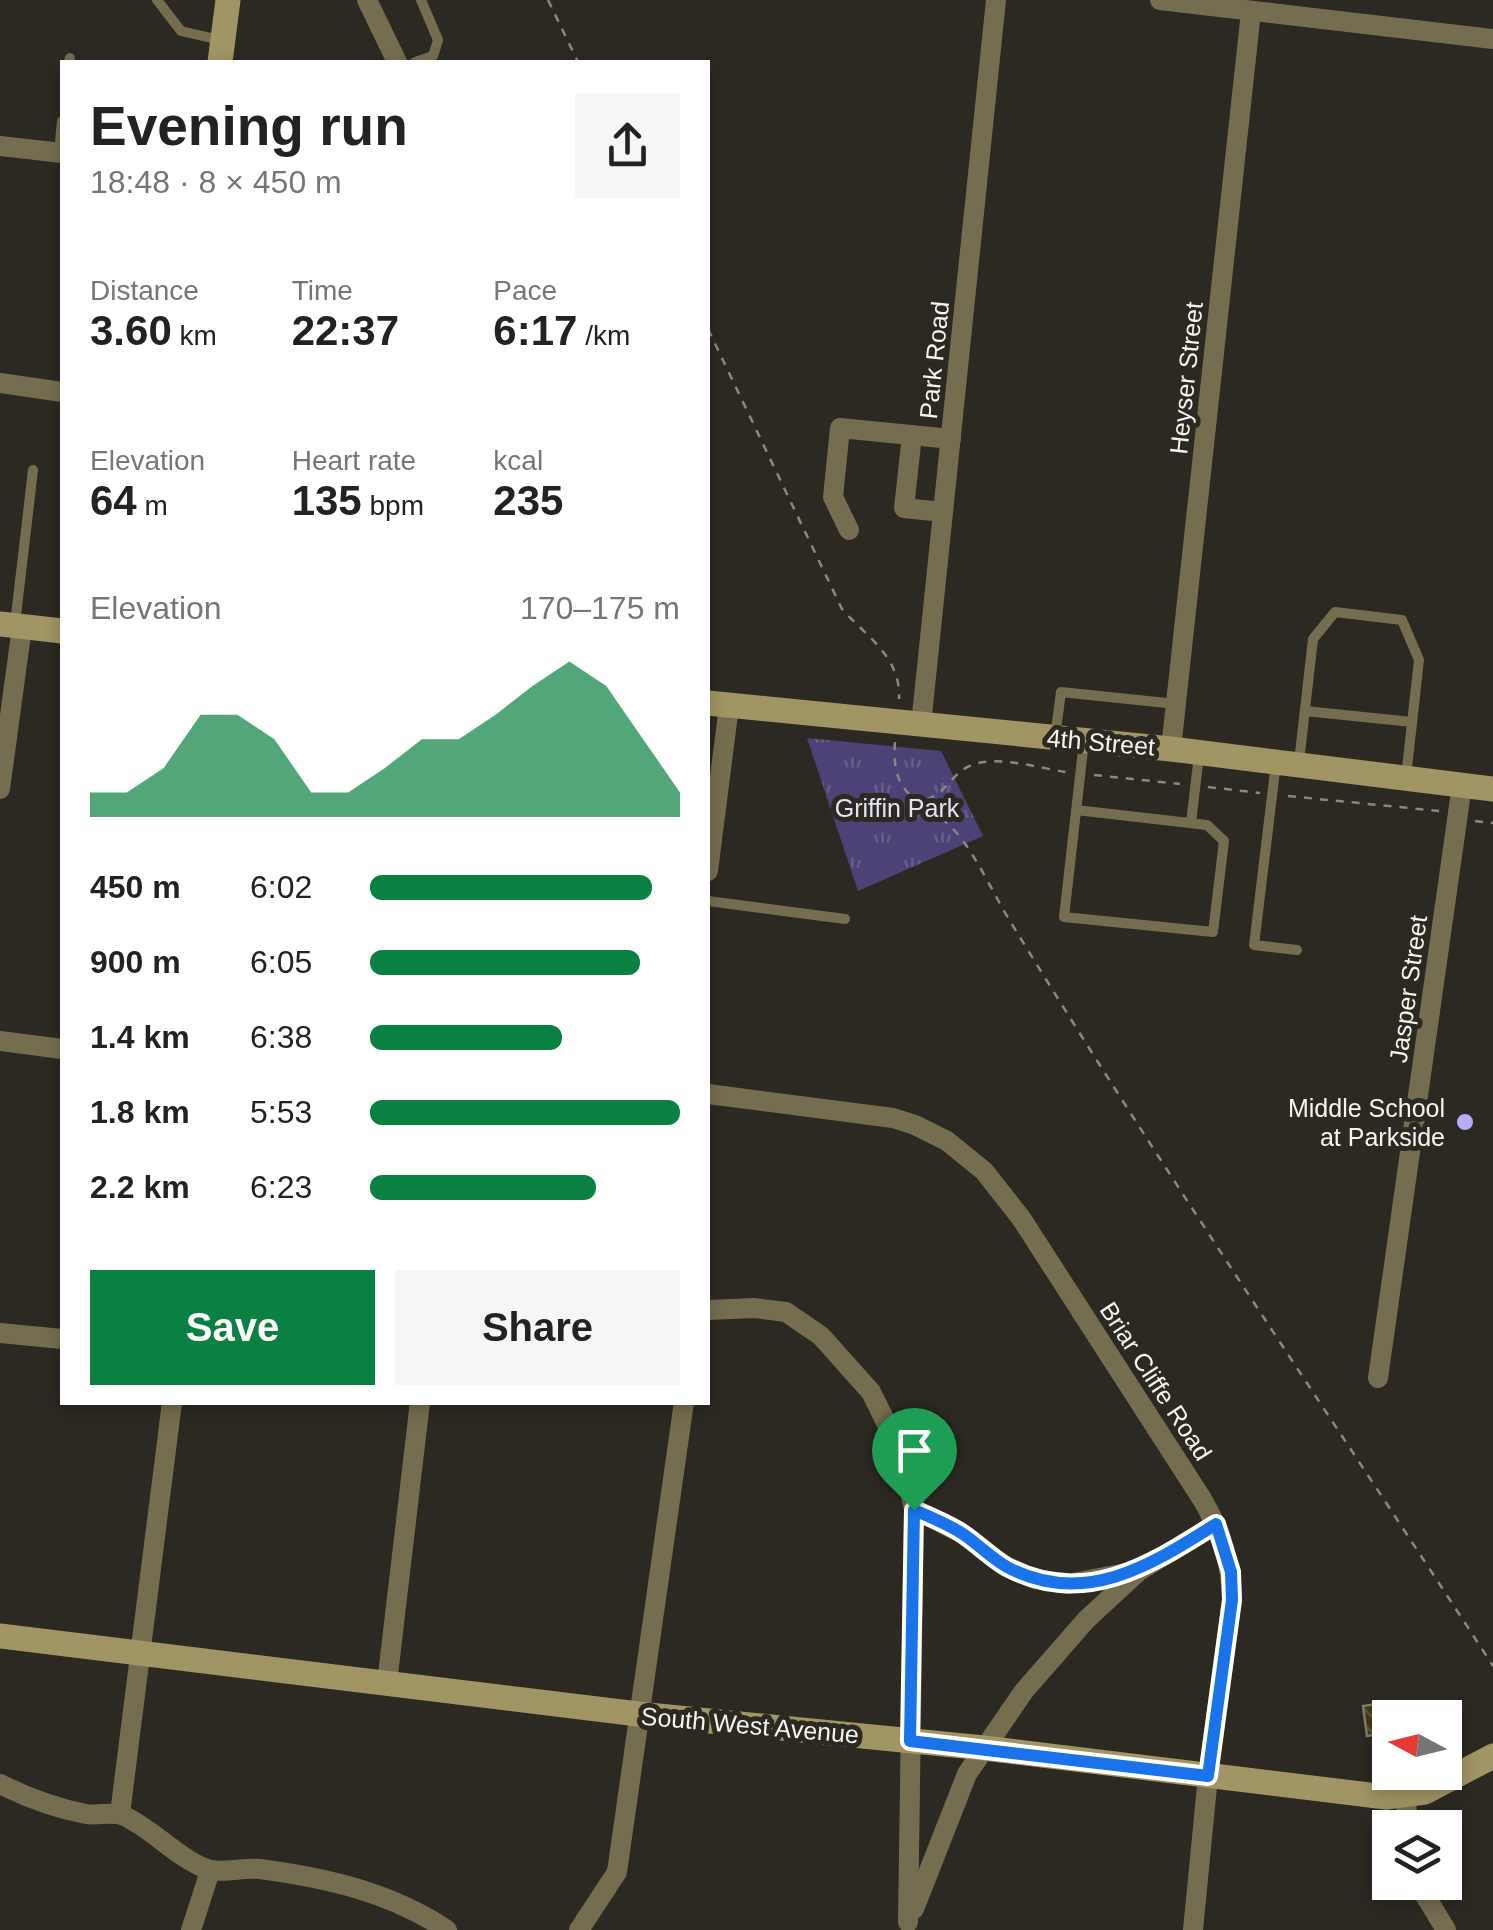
<!DOCTYPE html>
<html lang="en">
<head>
<meta charset="utf-8">
<style>
	body { margin:0; font-family:Arial,sans-serif; background:#f6f6f6; color:#222; height:100vh; display:flex; flex-direction:column; font-size:38px; white-space:nowrap }
	* { box-sizing:border-box; margin:0 }
	p { font-size:32px; color:#767676 }
	.icon { flex:none; width:55px; height:55px; fill:none; stroke:currentColor; stroke-width:2; stroke-linecap:round; stroke-linejoin:round }
	.map { position:relative; flex:1; overflow:hidden }
	.sheet { position:absolute; left:60px; top:60px; width:650px; height:1345px; display:flex; flex-direction:column; background:#fff; border-radius:0px; box-shadow:0 5px 15px #0003 }
	.sheet>* { flex:none }
	.needle { width:65px; rotate:277deg }
	.buttons { position:absolute; left:1372px; top:1700px; display:grid; gap:20px }
	.buttons a { display:grid; place-items:center; width:90px; height:90px; border-radius:0px; background:#fff; box-shadow:0 5px 15px #0003; font-size:50px }
	.pin { position:absolute; display:grid; place-items:center; width:85px; height:85px; color:#fff; margin:-102px -42px; border-radius:50% 50% 50% 0; rotate:-45deg; box-shadow:0 0 10px #0007 }
	.pin .icon { rotate:45deg }
	.round { display:grid; place-items:center; flex:none; width:105px; height:105px; border-radius:0px; background:#f6f6f6 }
	.head { display:flex; align-items:center; justify-content:space-between; height:170px; padding:0 30px }
	h1 { font-size:55px; font-weight:800; line-height:75px }
	.stats { display:grid; grid-template-columns:repeat(3,1fr); gap:15px; height:170px; padding:10px 30px }
	.stats div { display:grid; align-content:center }
	.stats b { font-size:42px; font-weight:800 }
	.stats small { font-size:28px; font-weight:400 }
	.stats p { font-size:28px }
	.chart { height:280px; padding:20px 30px }
	.chart p { display:flex; justify-content:space-between }
	.chart svg { width:100%; height:180px; margin-top:10px; fill:#0b8043; opacity:.7 }
	.primary-button { display:flex; gap:20px; margin-top:auto; padding:20px 30px }
	.primary-button a { flex:1; height:115px; border-radius:0px; background:#0b8043; color:#fff; font-size:40px; font-weight:800; line-height:115px; text-align:center }
	.primary-button a+a { background:#f6f6f6; color:#222 }
	ul { padding:0 30px; list-style:none; font-size:32px }
	li { display:grid; grid-template-columns:160px 120px 1fr; align-items:center; height:75px }
	li i { height:25px; border-radius:12px; background:#0b8043 }
	.map>svg:first-child { display:block }
	.park { fill:url(#park-tufts) }
	.building { fill:url(#building-back-hatch); stroke:#807d74; stroke-width:2.5 }
	.lines { fill:none; stroke-linecap:round; stroke-linejoin:round }
	.path { stroke:#888780; stroke-width:2.5; stroke-dasharray:8 8; stroke-linecap:butt }
	.lane { stroke:#756d50; stroke-width:10 }
	.street { stroke:#756d50; stroke-width:20 }
	.secondary { stroke:#a19465; stroke-width:25 }
	.route-casing { stroke:#fff; stroke-width:20 }
	.route { stroke:#1a73e8; stroke-width:12 }
	.poi-dot { fill:#b8abf7; stroke:#2b2921; stroke-width:4 }
	.labels { text-anchor:middle; dominant-baseline:central; stroke-width:10; stroke-linejoin:round; paint-order:stroke }
	.street-label { font-size:25px; fill:#f6f5ef; stroke:#2b2921 }
	.park-label { font-size:25px; fill:#e4e2f4; stroke:#2b2921 }
	.poi-label { font-size:25px; fill:#f6f5ef; stroke:#2b2921; text-anchor:end }
</style>
</head>
<body>
<div class="map">
<svg width="1493" height="1930" viewBox="0 0 1493 1930">
	<defs>
		<pattern id="park-tufts" width="24" height="20" patternUnits="userSpaceOnUse" patternTransform="scale(2.5)"><rect width="24" height="20" fill="#4c4275"/><path d="M3 7l-1-3M5 7V3M7 7l1-3M15 17l-1-3M17 17v-4M19 17l1-3" fill="none" stroke="#665e89"/></pattern>
		<pattern id="building-back-hatch" width="6" height="6" patternUnits="userSpaceOnUse" patternTransform="scale(2.5)"><rect width="6" height="6" fill="#443912"/><path d="M-1 5l2 2M0 0l6 6M5-1l2 2" fill="none" stroke="#605635"/></pattern>
	</defs>
	<rect width="100%" height="100%" fill="#2b2921"/>
	<!-- park -->
	<polygon class="park" points="807,738 941,751 983,836 858,891"/>
	<!-- building -->
	<polygon class="building" points="1392,1702 1394,1718 1390,1718 1390,1732 1367,1736 1363,1706"/>
	<g class="lines">
		<!-- path -->
		<g class="path">
			<polyline points="548,0 578,62"/>
			<path d="M708,329L842,609C867,637 901,657 899,699"/>
			<path d="M895,742C890,802 925,798 954,830C974,851 994,895 1010,921C1164,1173 1332,1418 1493,1666"/>
			<polyline points="1094,775 1180,784"/>
			<polyline points="1208,787 1260,793"/>
			<polyline points="1288,796 1439,811"/>
			<path d="M881,813C900,809 925,804 941,791C954,779 959,768 978,763C1004,757 1039,768 1066,772"/>
			<polyline points="1475,821 1493,823"/>
		</g>
		<!-- lane -->
		<g class="lane">
			<polyline points="157,0 181,31 220,40"/>
			<polyline points="69,62 70,58"/>
			<polyline points="415,62 433,56 438,40 421,0"/>
			<polyline points="59,152 62,121"/>
			<polyline points="15,624 33,470"/>
			<polyline points="1305,711 1412,722"/>
			<polyline points="1055,737 1061,692 1176,704"/>
			<polyline points="1299,762 1313,639 1335,612 1402,620 1419,660 1406,777"/>
			<polyline points="1276,763 1254,945 1297,950"/>
			<polyline points="1076,810 1207,825 1224,841 1213,932 1064,917 1084,741"/>
			<polyline points="1191,823 1199,755"/>
			<polyline points="708,901 845,919"/>
		</g>
		<!-- street -->
		<g class="street">
			<polyline points="367,0 397,62"/>
			<polyline points="1160,0 1493,39"/>
			<polyline points="0,146 62,153"/>
			<polyline points="0,383 62,392"/>
			<polyline points="912,435 904,508 943,512"/>
			<polyline points="849,530 833,497 840,428 951,439"/>
			<polyline points="921,725 996,0"/>
			<polyline points="1171,749 1251,12"/>
			<polyline points="0,789 22,627"/>
			<polyline points="708,871 729,706"/>
			<polyline points="0,1041 62,1049"/>
			<path d="M708,1094L893,1118L915,1125L947,1141L984,1171L1021,1218L1202,1499C1222,1533 1231,1562 1232,1600L1208,1776L1193,1930"/>
			<polyline points="708,1310 754,1308 786,1312 821,1336 871,1392 901,1453 914,1509 908,1922"/>
			<polyline points="0,1333 62,1339"/>
			<polyline points="1378,1378 1462,785"/>
			<polyline points="914,1509 961,1533 1005,1566 1035,1579 1068,1584 1136,1571"/>
			<polyline points="387,1683 420,1402"/>
			<path d="M0,1784C28,1798 55,1808 86,1814C98,1816 113,1811 124,1816C153,1829 177,1858 207,1869C221,1874 244,1867 260,1869C327,1878 390,1892 447,1930"/>
			<polyline points="1405,1796 1409,1828"/>
			<polyline points="120,1814 172,1402"/>
			<polyline points="1417,1882 1446,1930"/>
			<polyline points="914,1909 967,1774 1024,1691 1086,1620 1139,1571 1216,1524"/>
			<polyline points="191,1930 210,1871"/>
			<polyline points="579,1930 617,1872 684,1402"/>
		</g>
		<!-- secondary -->
		<g class="secondary">
			<polyline points="220,62 228,0"/>
			<polyline points="0,624 62,631"/>
			<polyline points="708,703 1171,749 1493,789"/>
			<polyline points="0,1636 638,1714 984,1748 1386,1797 1425,1792 1493,1756"/>
		</g>
	</g>
	<g class="lines">
		<!-- route casing -->
		<g class="route-casing">
			<path id="route" d="M914,1510C930,1517 948,1524 963,1534C978,1544 991,1558 1007,1567C1085,1608 1151,1565 1216,1524L1231,1572L1232,1600L1208,1776L910,1741Z"/>
		</g>
		<!-- route -->
		<use href="#route" class="route"/>
	</g>
	<!-- markers -->
	<circle class="poi-dot" cx="1465" cy="1122" r="10"/>
	<g class="labels">
		<!-- street labels -->
		<g class="street-label">
			<text transform="translate(934 360) rotate(-84)">Park Road</text>
			<text transform="translate(1186 378) rotate(-84)">Heyser Street</text>
			<text transform="translate(1101 742) rotate(5)">4th Street</text>
			<text transform="translate(1408 989) rotate(-82)">Jasper Street</text>
			<text transform="translate(1156 1381) rotate(57)">Briar Cliffe Road</text>
			<text transform="translate(750 1725) rotate(5)">South West Avenue</text>
		</g>
		<!-- park labels -->
		<g class="park-label">
			<text x="897" y="808">Griffin Park</text>
		</g>
		<!-- poi labels -->
		<g class="poi-label">
			<text x="1445" y="1108">Middle School<tspan x="1445" dy="29">at Parkside</tspan></text>
		</g>
	</g>
</svg>
<div class="buttons">
<a><svg class="needle" viewBox="-14 -14 28 28"><path d="M0-13l5 13h-10z" fill="#e53935"/><path d="M0 13l5-13h-10z" fill="#767676"/></svg></a>
<a><svg class="icon" aria-label="layers" viewBox="0 0 24 24"><path d="M12 4l9 5-9 5-9-5zM3 14l9 5 9-5"/></svg></a>
</div>
<div class="pin" style="left:914px;top:1510px;background:#1e9e55"><svg class="icon" aria-label="arrive" viewBox="0 0 24 24"><path d="M6 21V4h12l-3 4 3 4H6"/></svg></div>
<section class="sheet">
<div class="head"><div><h1>Evening run</h1><p>18:48 · 8 × 450 m</p></div><a class="round"><svg class="icon" aria-label="share" viewBox="0 0 24 24"><path d="M12 15V3M7 8l5-5 5 5M5 13v7h14v-7"/></svg></a></div>
<div class="stats">
<div><p>Distance</p><b>3.60<small> km</small></b></div>
<div><p>Time</p><b>22:37</b></div>
<div><p>Pace</p><b>6:17<small> /km</small></b></div>
</div>
<div class="stats">
<div><p>Elevation</p><b>64<small> m</small></b></div>
<div><p>Heart rate</p><b>135<small> bpm</small></b></div>
<div><p>kcal</p><b>235</b></div>
</div>
<div class="chart"><p><span>Elevation</span>170–175 m</p>
<svg viewBox="0 0 160 44" preserveAspectRatio="none"><path d="M0 44V38L10 38L20 32L30 19L40 19L50 25L60 38L70 38L80 32L90 25L100 25L110 19L120 12L130 6L140 12L150 25L160 38V44z"/></svg>
</div>
<ul>
<li><b>450 m</b>6:02<i style="width:91%"></i></li>
<li><b>900 m</b>6:05<i style="width:87%"></i></li>
<li><b>1.4 km</b>6:38<i style="width:62%"></i></li>
<li><b>1.8 km</b>5:53<i style="width:100%"></i></li>
<li><b>2.2 km</b>6:23<i style="width:73%"></i></li>
</ul>
<div class="primary-button"><a>Save</a><a>Share</a></div>
</section>
</div>
</body>
</html>
